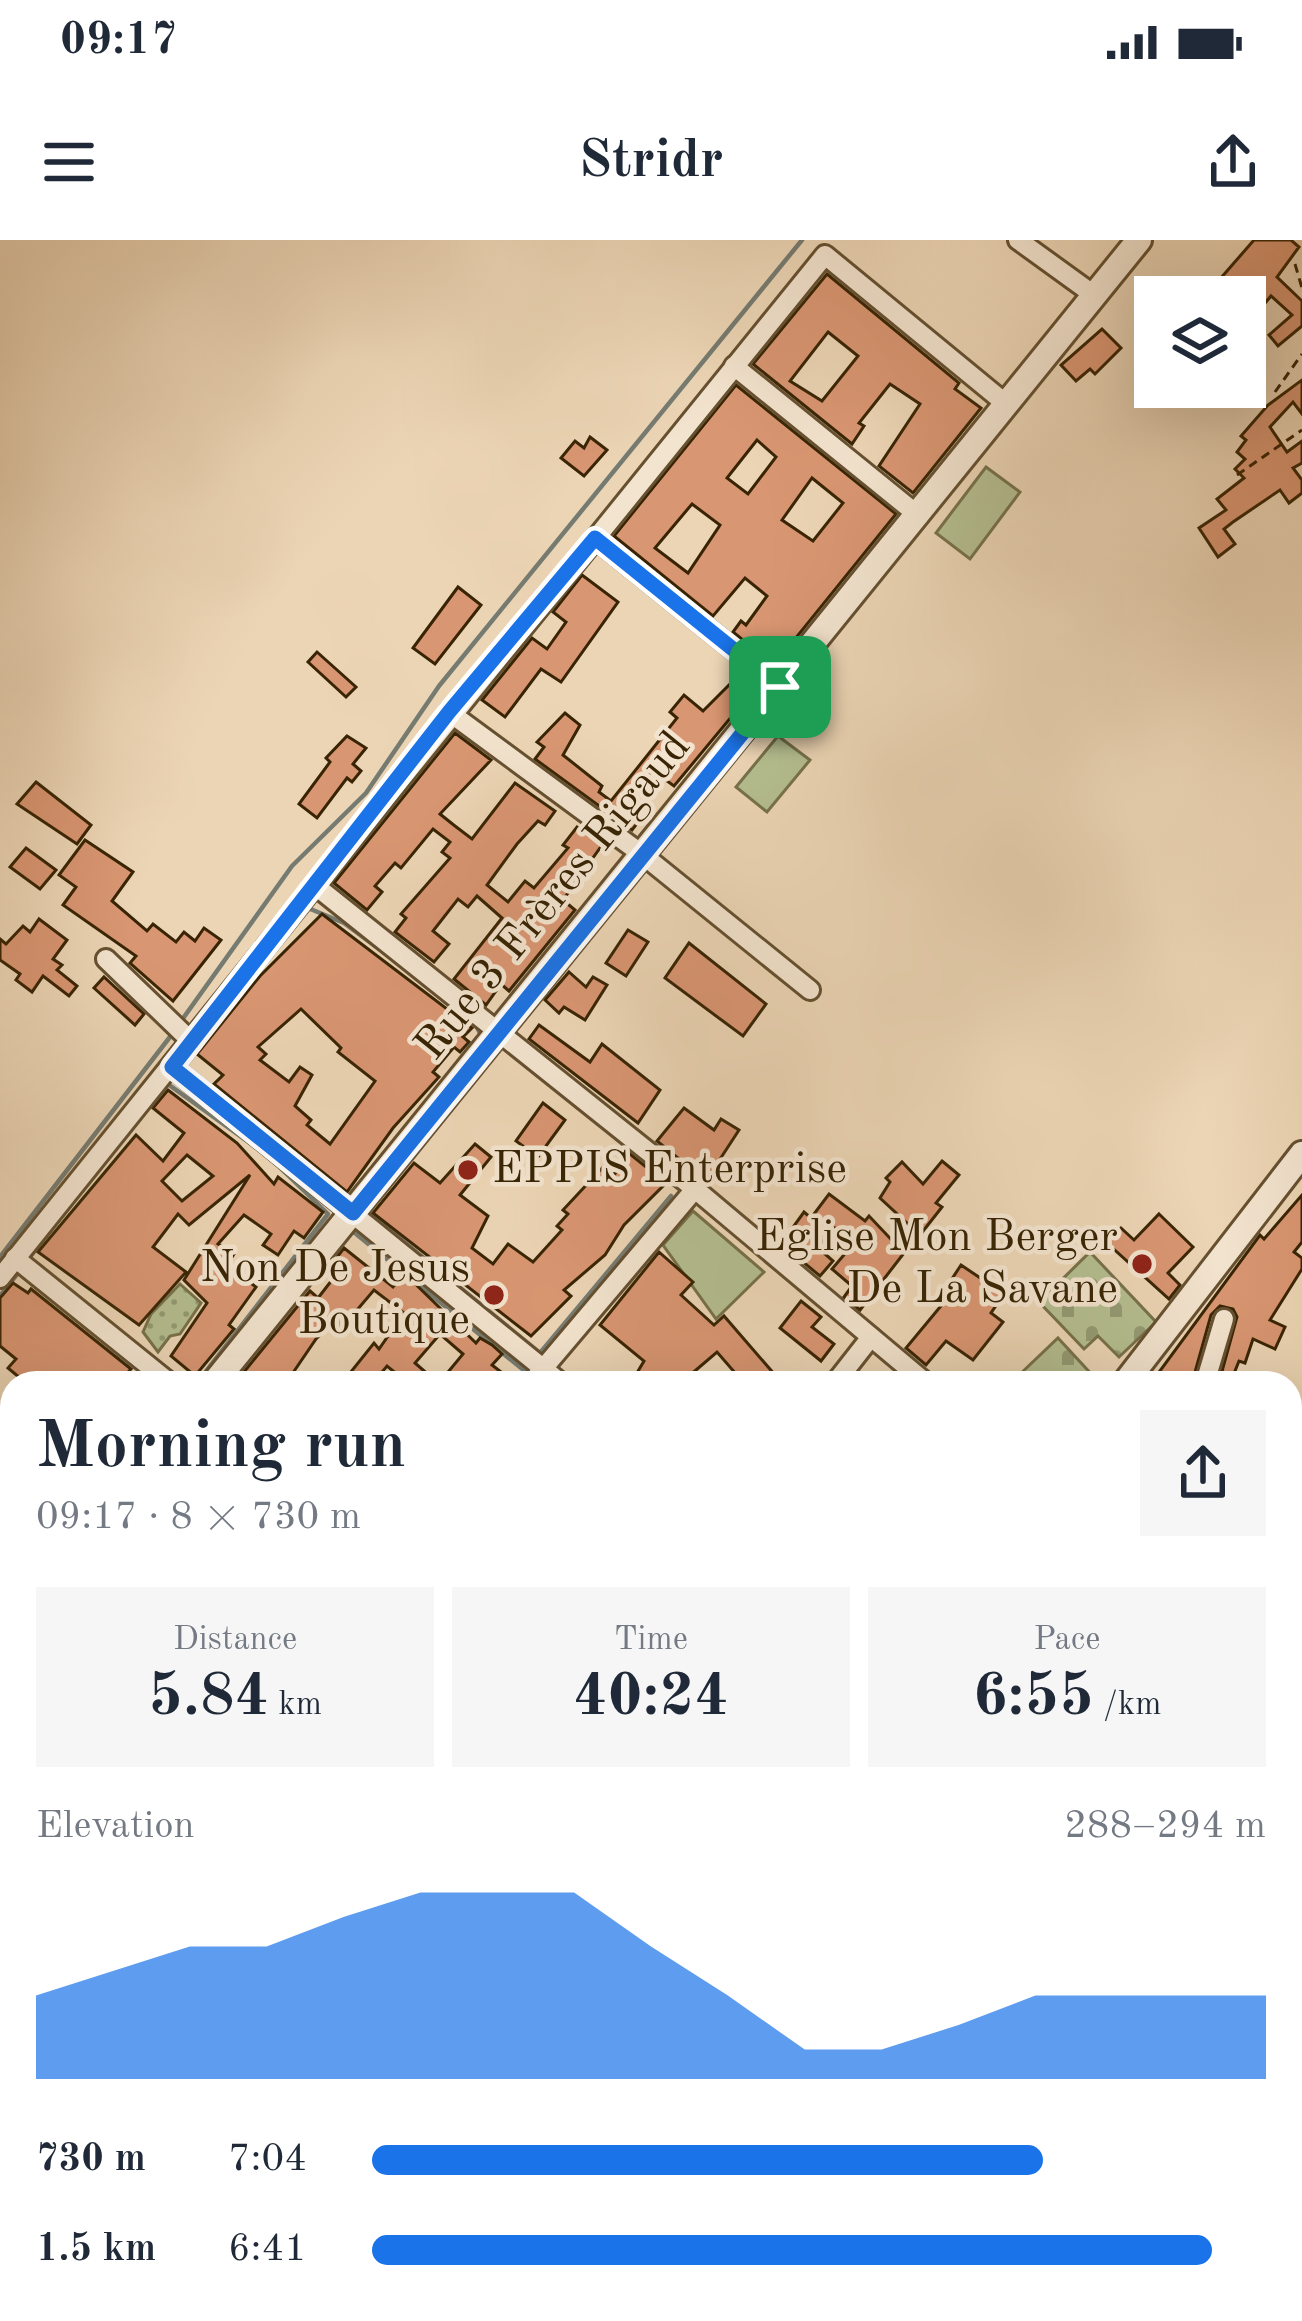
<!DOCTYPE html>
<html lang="en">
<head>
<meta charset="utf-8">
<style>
	body { margin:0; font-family:"Old Standard TT",serif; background:#f6f6f7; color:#1f2937; height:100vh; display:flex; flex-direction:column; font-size:45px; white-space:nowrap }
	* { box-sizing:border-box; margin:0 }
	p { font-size:39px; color:#747a83 }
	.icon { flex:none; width:66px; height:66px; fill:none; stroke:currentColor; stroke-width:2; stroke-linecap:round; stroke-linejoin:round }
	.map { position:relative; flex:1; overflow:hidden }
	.drawer { position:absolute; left:0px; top:1131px; width:1302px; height:951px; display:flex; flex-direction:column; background:#fff; border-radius:36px 36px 0 0; box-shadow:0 12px 48px #0002 }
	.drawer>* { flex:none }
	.fabs { position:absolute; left:1134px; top:36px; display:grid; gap:24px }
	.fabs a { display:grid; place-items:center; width:132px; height:132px; border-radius:0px; background:#fff; box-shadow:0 12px 48px #0002; font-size:60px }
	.pin { position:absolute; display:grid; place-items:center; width:102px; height:102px; color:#fff; margin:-51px; border-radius:24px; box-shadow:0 6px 18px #0006 }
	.round { display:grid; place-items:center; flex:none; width:126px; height:126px; border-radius:0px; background:#f6f6f7 }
	.overview { display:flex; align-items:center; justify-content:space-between; height:204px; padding:0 36px }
	h1 { font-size:66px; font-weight:800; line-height:90px }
	.stats { display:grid; grid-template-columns:repeat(3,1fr); gap:18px; height:204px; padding:12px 36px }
	.stats div { display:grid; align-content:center; border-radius:0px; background:#f6f6f7; text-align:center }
	.stats b { font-size:60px; font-weight:800 }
	.stats small { font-size:33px; font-weight:400 }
	.stats p { font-size:33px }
	.chart { height:336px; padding:24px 36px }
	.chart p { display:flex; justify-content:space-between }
	.chart svg { width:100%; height:216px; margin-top:12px; fill:#1a73e8; opacity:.7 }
	ul { padding:0 36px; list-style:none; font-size:39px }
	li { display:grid; grid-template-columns:192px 144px 1fr; align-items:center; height:90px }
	li i { height:30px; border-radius:15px; background:#1a73e8 }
	.status { display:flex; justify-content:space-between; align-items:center; height:84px; padding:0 60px; background:#fff; direction:ltr }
	.status svg { height:33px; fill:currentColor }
	header { display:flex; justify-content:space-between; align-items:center; height:156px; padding:0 36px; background:#fff; font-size:54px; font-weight:800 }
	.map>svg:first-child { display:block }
	.grass { fill:#b4be90; stroke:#76714a; stroke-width:3 }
	.cemetery { fill:url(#cemetery-stones); stroke:#76714a; stroke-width:3 }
	.park { fill:url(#park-dots); stroke:#76714a; stroke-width:3 }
	.water { fill:url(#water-rules); stroke:#767b71; stroke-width:3 }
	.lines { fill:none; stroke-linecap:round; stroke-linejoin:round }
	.stream { stroke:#767b71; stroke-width:4.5 }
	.building { fill:#d99672; stroke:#382404; stroke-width:3; fill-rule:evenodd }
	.minor-casing { stroke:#655030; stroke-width:24 }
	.tertiary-casing { stroke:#655030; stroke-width:30 }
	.path { stroke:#382404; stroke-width:3; stroke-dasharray:9 6; stroke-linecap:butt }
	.minor { stroke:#f3e4cf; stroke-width:18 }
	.tertiary { stroke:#f3e4cf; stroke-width:24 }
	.route-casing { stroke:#fff; stroke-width:24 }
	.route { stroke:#1a73e8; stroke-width:15 }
	.poi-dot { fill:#8f2418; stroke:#f3e4cf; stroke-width:4.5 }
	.labels { text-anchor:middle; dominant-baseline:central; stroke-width:9; stroke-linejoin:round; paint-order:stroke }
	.street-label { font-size:45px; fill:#382404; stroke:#f3e4cf }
	.poi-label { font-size:45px; fill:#382404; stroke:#f3e4cf; text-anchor:end }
</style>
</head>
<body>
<div class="status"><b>09:17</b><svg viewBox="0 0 49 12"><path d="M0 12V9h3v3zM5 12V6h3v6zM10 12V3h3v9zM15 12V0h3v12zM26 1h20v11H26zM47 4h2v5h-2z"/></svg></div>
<header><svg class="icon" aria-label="menu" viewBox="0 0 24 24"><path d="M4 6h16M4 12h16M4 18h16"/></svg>Stridr<svg class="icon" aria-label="share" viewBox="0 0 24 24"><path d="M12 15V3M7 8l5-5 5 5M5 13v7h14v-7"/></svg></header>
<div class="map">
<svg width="1302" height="2081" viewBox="0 0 1302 2081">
	<defs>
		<pattern id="cemetery-stones" width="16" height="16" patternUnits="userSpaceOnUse" patternTransform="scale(3)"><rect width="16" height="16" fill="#b4be90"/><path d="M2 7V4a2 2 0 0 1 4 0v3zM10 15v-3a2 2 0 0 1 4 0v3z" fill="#939a73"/></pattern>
		<pattern id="park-dots" width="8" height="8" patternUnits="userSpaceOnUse" patternTransform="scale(3)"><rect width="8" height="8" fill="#b4be90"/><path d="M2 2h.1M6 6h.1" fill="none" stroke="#939a73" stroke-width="1.8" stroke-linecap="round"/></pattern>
		<pattern id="water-rules" width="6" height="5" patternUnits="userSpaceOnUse" patternTransform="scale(3)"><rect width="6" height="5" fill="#9fb5b9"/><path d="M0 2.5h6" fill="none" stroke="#839394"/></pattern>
	</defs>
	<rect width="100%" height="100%" fill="#ecd5b5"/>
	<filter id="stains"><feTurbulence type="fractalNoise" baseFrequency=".00167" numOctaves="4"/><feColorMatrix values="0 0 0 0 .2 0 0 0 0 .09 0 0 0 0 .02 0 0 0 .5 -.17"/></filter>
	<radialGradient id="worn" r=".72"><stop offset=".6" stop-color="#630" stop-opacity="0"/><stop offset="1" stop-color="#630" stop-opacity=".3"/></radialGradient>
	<!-- grass -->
	<g class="grass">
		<polygon points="986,227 1020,252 970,319 936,293"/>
		<polygon points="778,496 810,520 767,572 736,547"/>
		<polygon points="693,971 764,1032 716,1079 663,1005"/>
	</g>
	<!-- cemetery -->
	<g class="cemetery">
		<polygon points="1090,1012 1156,1082 1119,1117 1098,1096 1084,1109 1039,1062"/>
		<polygon points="1058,1098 1095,1138 1090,1143 1023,1143 1017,1137"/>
	</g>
	<!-- park -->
	<polygon class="park" points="180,1044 201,1063 180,1094 170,1096 158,1112 143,1092 151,1074"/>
	<!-- water -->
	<polygon class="water" points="1302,1249 1302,1991 1290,1967 1290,1311"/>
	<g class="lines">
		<!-- stream -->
		<g class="stream">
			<polygon points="308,668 344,683 472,778 481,795 345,961 183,829"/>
			<polyline points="179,784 292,626 366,553 439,446 802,0"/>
			<polyline points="165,842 268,916 328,974 197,1143"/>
			<polyline points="371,975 540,1113 671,956"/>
			<polyline points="350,989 526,1132 515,1143"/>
			<polyline points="0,1017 173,793"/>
			<polyline points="30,1017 74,960"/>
			<polyline points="0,1056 18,1033"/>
			<polyline points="0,1290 12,1300"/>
			<polyline points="77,2081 86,2070"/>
		</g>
	</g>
	<!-- building -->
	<g class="building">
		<polygon points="1254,0 1291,0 1299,7 1277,37 1302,61 1302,86 1278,106 1269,95 1292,75 1271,56 1245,87 1245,57 1220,39"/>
		<path d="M827,34L959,143L955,149L981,168L913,253L879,226L920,164L890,144L859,183L864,186L852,204L753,124ZM828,92L858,116L822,161L790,141Z"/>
		<polygon points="1102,89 1121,108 1095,134 1090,129 1076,141 1061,125"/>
		<polygon points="1302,140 1302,174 1293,162 1270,187 1287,212 1302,201 1302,223 1293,228 1302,240 1302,253 1289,263 1280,250 1233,282 1224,289 1235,304 1218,317 1199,288 1226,270 1217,259 1244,238 1235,229 1245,219 1237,212 1246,200 1241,196 1268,165"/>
		<path d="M736,145L896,274L774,425L733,392L741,381L746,385L767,356L745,338L713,376L614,296ZM757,200L776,217L748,254L727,238ZM812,238L843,263L813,301L782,280ZM692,264L720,285L688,333L655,308Z"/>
		<polygon points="590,197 607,210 584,236 561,218 575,201 584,208"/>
		<polygon points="582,335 618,362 561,442 541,429 505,477 482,460 532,398 547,409 566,382 553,372"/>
		<polygon points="458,347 481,365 435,424 413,408"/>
		<polygon points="317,412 356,447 346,457 308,422"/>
		<polygon points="741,433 757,446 674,546 652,530 628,564 643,576 632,590 535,519 544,507 537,502 565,473 580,485 563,515 602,546 599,552 611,561 677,478 670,472 684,455 703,471"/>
		<polygon points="455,493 491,520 440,574 455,586 472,599 515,543 555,571 545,585 538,581 517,604 487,645 508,662 525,641 534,648 568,608 563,605 577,587 602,605 563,660 575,670 509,751 501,744 486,765 454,739 502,678 477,656 468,667 458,659 433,691 449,704 434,722 395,692 406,678 401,674 450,618 442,612 450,602 433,589 401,628 395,623 375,646 382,652 367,670 334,643"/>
		<polygon points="347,496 366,508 353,524 361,531 352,542 347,538 317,578 299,564 330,522 326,518"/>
		<polygon points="36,542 91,585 77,604 17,564"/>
		<polygon points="85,600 133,632 112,661 147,691 153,684 176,702 184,692 195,701 204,688 221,700 173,761 130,723 136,716 63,665 76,647 59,635"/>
		<polygon points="26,608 56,630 40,649 10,627"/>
		<path d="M322,674L472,788L463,797L469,802L460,812L454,807L433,832L439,837L393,888L347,952L214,844L223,835L197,814L260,736ZM301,769L341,808L338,812L375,841L330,904L307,885L311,880L295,866L312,835L300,827L289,842L260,820L266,814L258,807Z"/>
		<polygon points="39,679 67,700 53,719 62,725 57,730 77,746 69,756 43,736 32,752 16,740 20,734 0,720 0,699 6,704 23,686 30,692"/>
		<polygon points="628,690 648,702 626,736 606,723"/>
		<polygon points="689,703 766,764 743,796 665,738"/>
		<polygon points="569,732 586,747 593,737 607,745 585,780 564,767 559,773 545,760"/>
		<polygon points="104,737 144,774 135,785 94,748"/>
		<polygon points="539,785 590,822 602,804 660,850 638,883 529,799"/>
		<path d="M168,850L237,903L274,944L278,937L323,972L304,998L294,991L278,1015L263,1005L271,994L244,975L218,1004L234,1014L227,1025L256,1047L229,1085L234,1089L195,1136L171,1116L207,1063L184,1040L250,935L189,985L178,974L153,1007L186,1032L139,1085L38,1012L136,895L163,921L184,893L153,868ZM187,915L213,936L182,961L162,941Z"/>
		<polygon points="543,863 565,880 538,917 516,901"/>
		<polygon points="684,868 714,890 721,879 739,890 711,933 695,922 690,928 657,901"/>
		<polygon points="475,904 491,917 460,955 488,976 472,1008 493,1024 508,1004 533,1022 562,990 557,986 568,974 563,970 605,925 614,935 630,914 666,943 624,985 605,1015 564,1050 571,1056 531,1096 373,973 414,923 440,943"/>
		<polygon points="942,921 959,935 936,963 942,967 920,995 880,958 890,942 886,938 902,922 923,944"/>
		<polygon points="829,954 865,981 869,976 904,1013 860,1070 844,1057 852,1046 832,1029 854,1003 835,988 817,1007 833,1021 820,1036 791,1012 804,1000 791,990 804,972 811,978"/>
		<polygon points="1302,955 1302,1002 1294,1012 1302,1018 1302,1029 1270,1080 1285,1087 1275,1109 1253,1099 1245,1123 1239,1121 1233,1136 1223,1132 1219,1142 1237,1077 1233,1069 1220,1066 1211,1075 1192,1143 1151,1143 1260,995 1264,999"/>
		<polygon points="1159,974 1193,1007 1168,1033 1180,1045 1169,1059 1107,1003 1121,988 1134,1000"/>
		<polygon points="344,1008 393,1047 404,1033 476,1103 480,1098 492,1105 502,1114 492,1125 505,1135 499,1143 439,1143 463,1114 440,1094 415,1123 438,1143 408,1143 387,1126 373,1143 342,1143 374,1103 379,1109 404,1073 374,1050 340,1090 332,1084 316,1099 286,1143 272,1143 262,1135 256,1143 235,1143 310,1051 318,1058 339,1031 331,1025"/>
		<polygon points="659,1012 693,1042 681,1055 714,1085 724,1076 782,1143 728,1143 737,1135 717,1112 689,1136 699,1143 631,1143 644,1121 600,1085"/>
		<polygon points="961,1025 1004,1054 991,1073 1003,1082 973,1120 946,1101 926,1125 906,1108 950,1055 944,1051"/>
		<polygon points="13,1043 28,1053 31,1049 131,1129 118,1143 26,1143 8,1128 16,1119 0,1106 0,1058"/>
		<polygon points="801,1061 821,1077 812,1087 834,1104 821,1121 780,1088"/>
	</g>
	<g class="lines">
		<!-- minor casing -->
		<g class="minor-casing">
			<g id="minor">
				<polyline points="1018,0 1094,55"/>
				<polyline points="734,126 919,276"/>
				<polyline points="595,298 780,447"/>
				<polyline points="449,472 643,615 810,750"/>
				<polyline points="317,647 695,949 926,1143"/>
				<polyline points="106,719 192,802"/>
				<polyline points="172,827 561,1143"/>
				<polyline points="15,1018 170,1143"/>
				<path d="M0,1038C274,696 548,355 825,15L1005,163"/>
				<polyline points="531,1143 695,949"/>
				<polyline points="835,1143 871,1097"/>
				<polyline points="1205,1143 1224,1079"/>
				<polyline points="0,1307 12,1317"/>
				<polyline points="0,1603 12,1613"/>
				<polyline points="0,1776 12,1761"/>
				<polyline points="0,1923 12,1933"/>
				<polyline points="179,2070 192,2081"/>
				<polyline points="561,2070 575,2081"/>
				<polyline points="926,2070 939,2081"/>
				<polyline points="65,2081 74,2070"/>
				<polyline points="676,2081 686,2070"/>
				<polyline points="977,2081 986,2070"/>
				<polyline points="1268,2081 1271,2070"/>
			</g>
		</g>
		<!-- tertiary casing -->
		<g class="tertiary-casing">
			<g id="tertiary">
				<polyline points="214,1143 1139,0"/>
				<polyline points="1125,1143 1302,914"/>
				<polyline points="0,1406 12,1392"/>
				<polyline points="369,2081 378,2070"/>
			</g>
		</g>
		<!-- path -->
		<g class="path">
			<polyline points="1295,24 1302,48"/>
			<polyline points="1275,152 1302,114"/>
			<polyline points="1237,235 1302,190"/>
		</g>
		<!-- minor -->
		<use href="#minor" class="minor"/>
		<!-- tertiary -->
		<use href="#tertiary" class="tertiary"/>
	</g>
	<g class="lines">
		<!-- route casing -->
		<g class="route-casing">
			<polygon id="route" points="595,298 780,447 353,973 172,827 449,472"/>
		</g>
		<!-- route -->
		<use href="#route" class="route"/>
	</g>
	<!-- markers -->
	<g class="poi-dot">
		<circle cx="468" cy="930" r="12"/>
		<circle cx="1142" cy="1024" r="12"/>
		<circle cx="494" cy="1055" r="12"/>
	</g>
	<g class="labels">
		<!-- street labels -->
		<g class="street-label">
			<text transform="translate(554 657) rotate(-51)">Rue 3 Frères Rigaud</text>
		</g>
		<!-- poi labels -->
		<g class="poi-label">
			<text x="492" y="930" text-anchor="start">EPPIS Enterprise</text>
			<text x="1118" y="998">Eglise Mon Berger<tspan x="1118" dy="52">De La Savane</tspan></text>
			<text x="470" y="1029">Non De Jesus<tspan x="470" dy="52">Boutique</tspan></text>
		</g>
	</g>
	<rect width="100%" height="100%" filter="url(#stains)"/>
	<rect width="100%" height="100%" fill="url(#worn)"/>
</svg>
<div class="fabs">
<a><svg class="icon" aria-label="layers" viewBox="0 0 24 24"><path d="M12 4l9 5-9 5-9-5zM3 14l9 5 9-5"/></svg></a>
</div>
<div class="pin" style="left:780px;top:447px;background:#1e9e55"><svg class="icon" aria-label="arrive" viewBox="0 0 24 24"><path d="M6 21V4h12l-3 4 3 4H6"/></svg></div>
<section class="drawer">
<div class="overview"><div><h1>Morning run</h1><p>09:17 · 8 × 730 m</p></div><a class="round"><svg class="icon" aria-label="share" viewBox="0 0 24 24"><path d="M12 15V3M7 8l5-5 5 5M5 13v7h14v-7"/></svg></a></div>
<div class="stats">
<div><p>Distance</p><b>5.84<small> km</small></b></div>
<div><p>Time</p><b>40:24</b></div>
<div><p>Pace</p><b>6:55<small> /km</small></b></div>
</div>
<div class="chart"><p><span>Elevation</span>288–294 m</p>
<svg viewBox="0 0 160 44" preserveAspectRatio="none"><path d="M0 44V27L10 22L20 17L30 17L40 11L50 6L60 6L70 6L80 17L90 27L100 38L110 38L120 33L130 27L140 27L150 27L160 27V44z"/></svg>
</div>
<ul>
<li><b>730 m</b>7:04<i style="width:75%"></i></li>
<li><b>1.5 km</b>6:41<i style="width:94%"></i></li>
</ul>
</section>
</div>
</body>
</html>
